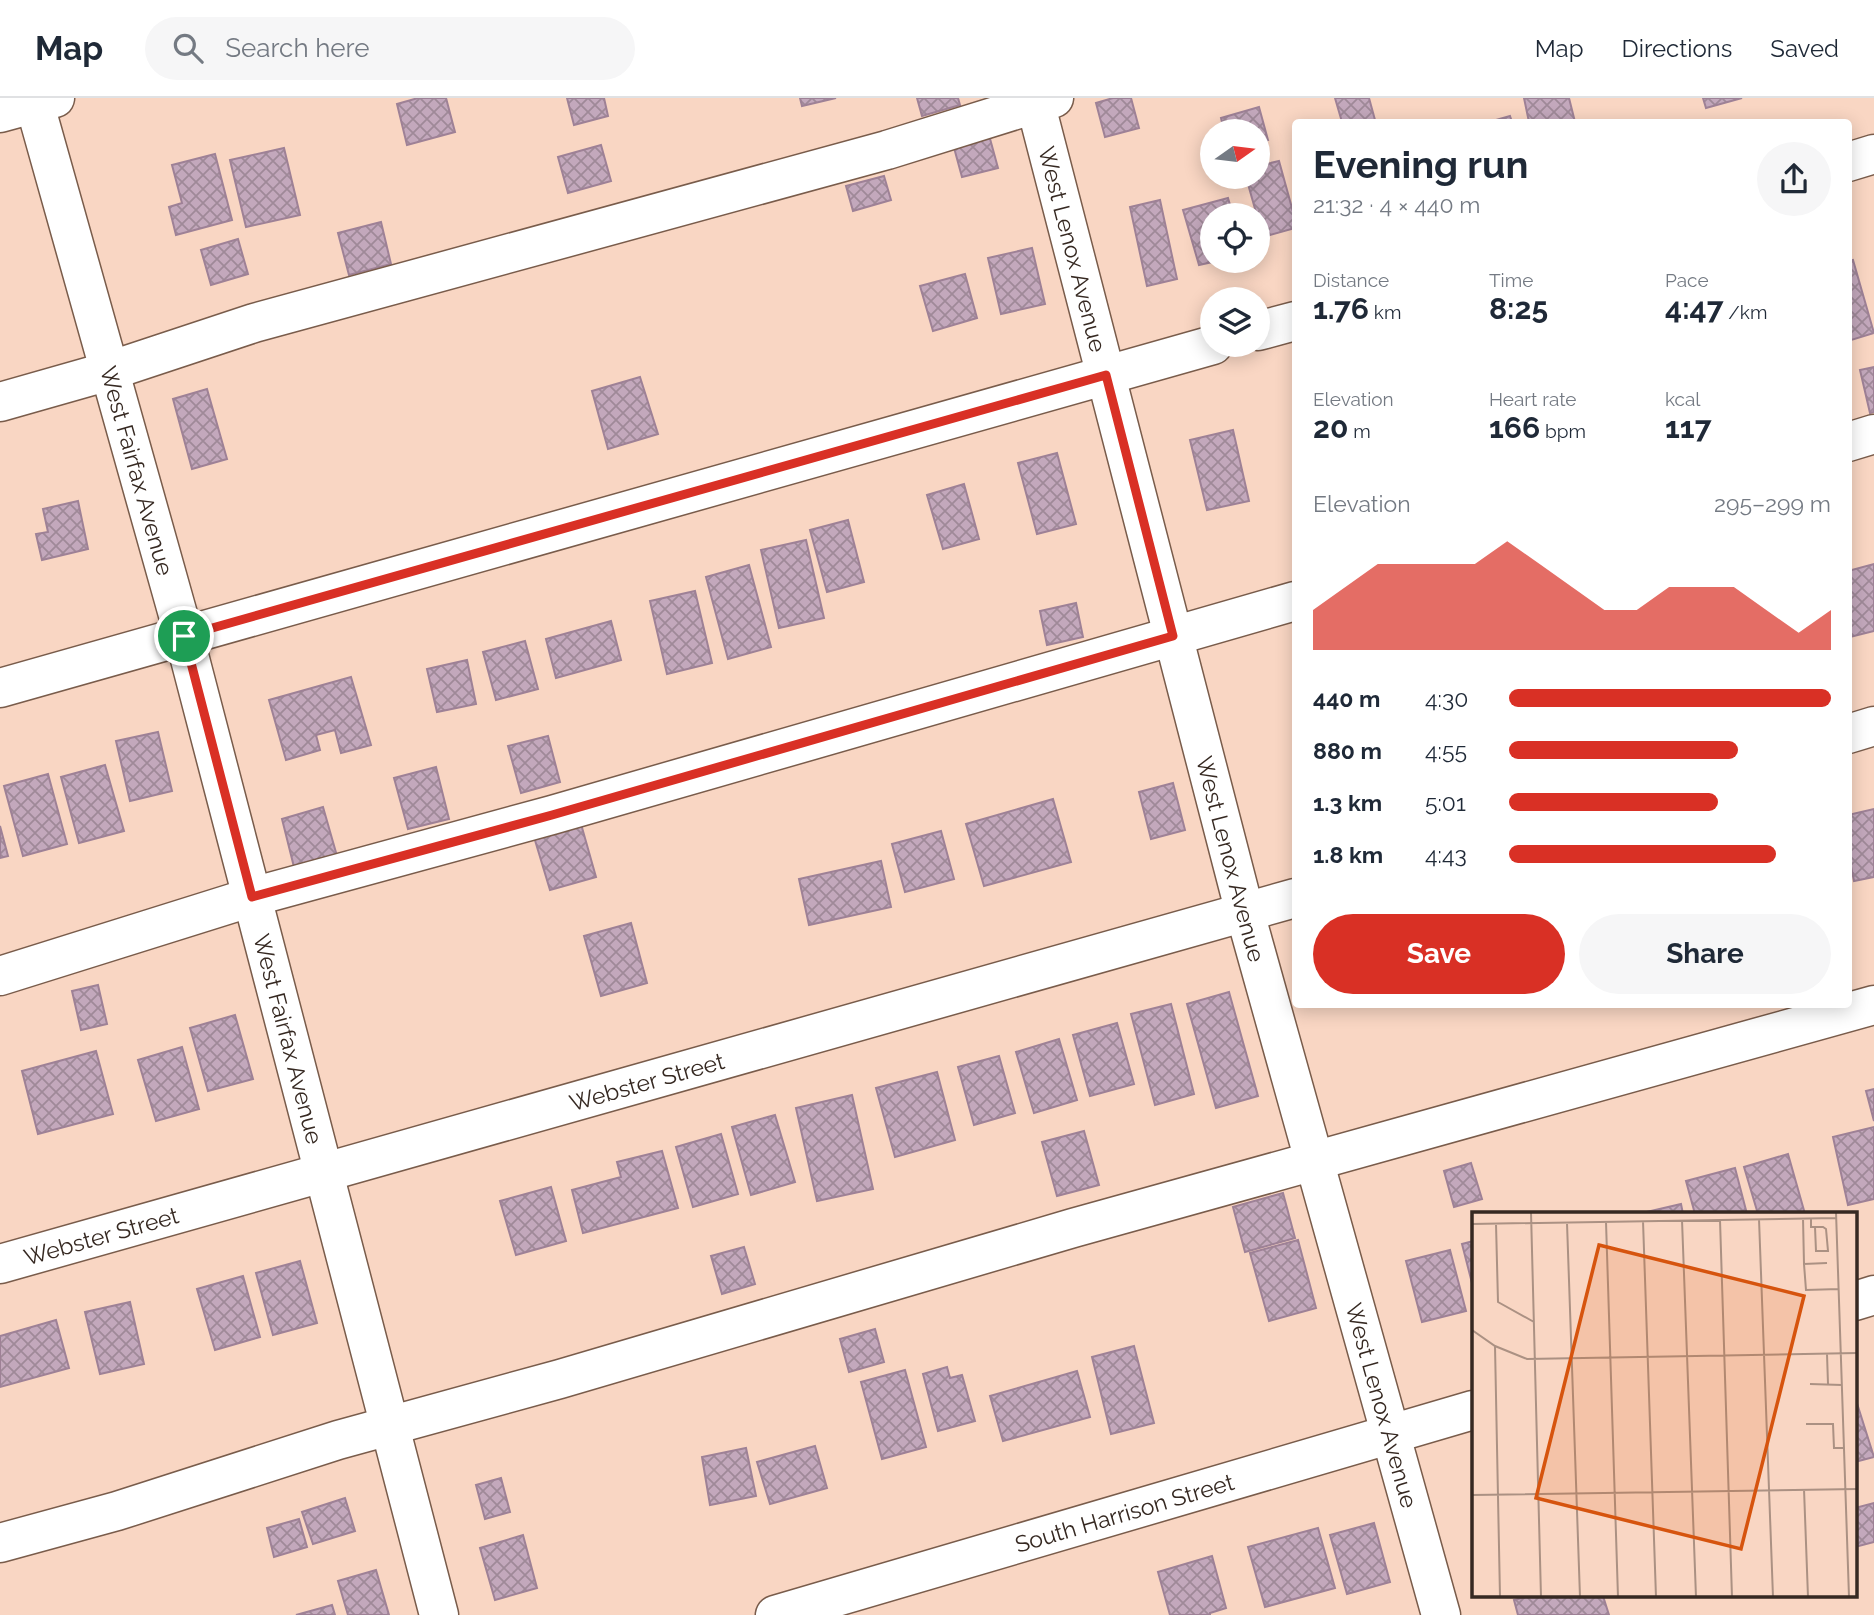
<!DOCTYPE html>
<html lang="en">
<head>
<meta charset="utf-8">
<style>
	body { margin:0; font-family:Raleway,sans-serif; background:#f6f6f7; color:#1f2937; height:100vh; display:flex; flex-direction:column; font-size:26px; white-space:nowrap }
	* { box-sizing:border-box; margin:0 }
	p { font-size:23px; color:#747a83 }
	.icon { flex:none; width:38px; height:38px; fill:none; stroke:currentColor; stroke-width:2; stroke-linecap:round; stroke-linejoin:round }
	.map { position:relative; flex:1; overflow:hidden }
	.sheet { position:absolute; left:1292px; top:21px; width:560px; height:889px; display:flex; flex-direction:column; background:#fff; border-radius:7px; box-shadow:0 4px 18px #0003 }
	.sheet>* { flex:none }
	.needle { width:46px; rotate:76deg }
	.controls { position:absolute; left:1200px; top:21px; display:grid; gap:14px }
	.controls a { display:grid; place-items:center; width:70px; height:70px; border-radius:50%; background:#fff; box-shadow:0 4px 18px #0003; font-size:35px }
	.pin { position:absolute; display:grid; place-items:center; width:60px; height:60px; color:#fff; margin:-30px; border:4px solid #fff; border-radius:50%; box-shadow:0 2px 7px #0007 }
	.round { display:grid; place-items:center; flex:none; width:74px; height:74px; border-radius:37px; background:#f6f6f7 }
	.head { display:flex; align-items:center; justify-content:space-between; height:119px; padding:0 21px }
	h1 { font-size:38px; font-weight:700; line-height:52px }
	.stats { display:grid; grid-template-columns:repeat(3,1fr); gap:10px; height:119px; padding:7px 21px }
	.stats div { display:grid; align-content:center }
	.stats b { font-size:30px; font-weight:700 }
	.stats small { font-size:19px; font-weight:400 }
	.stats p { font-size:19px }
	.chart { height:196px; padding:14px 21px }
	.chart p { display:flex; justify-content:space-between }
	.chart svg { width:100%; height:126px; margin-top:7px; fill:#d93025; opacity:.7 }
	.action { display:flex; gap:14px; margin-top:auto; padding:14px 21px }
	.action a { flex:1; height:80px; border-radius:42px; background:#d93025; color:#fff; font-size:28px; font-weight:700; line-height:80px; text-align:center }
	.action a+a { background:#f6f6f7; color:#1f2937 }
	ul { padding:0 21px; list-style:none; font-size:23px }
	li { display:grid; grid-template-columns:112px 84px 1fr; align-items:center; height:52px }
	li i { height:18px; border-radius:9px; background:#d93025 }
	header { display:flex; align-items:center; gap:42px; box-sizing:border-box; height:98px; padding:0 35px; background:#fff; border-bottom:2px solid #e0e1e3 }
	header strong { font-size:33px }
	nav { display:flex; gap:38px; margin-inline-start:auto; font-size:24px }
	.search { width:490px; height:63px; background:#f6f6f7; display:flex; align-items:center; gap:18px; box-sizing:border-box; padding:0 24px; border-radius:38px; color:#747a83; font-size:26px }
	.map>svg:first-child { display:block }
	.building { fill:url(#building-cross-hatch); stroke:#9e8196; stroke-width:2 }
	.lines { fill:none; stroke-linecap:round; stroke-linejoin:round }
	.minor-casing { stroke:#795c4b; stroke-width:41 }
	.minor { stroke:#fff; stroke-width:38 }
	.route-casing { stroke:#fff; stroke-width:14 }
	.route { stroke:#d93025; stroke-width:9 }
	.labels { text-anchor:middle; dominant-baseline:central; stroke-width:7; stroke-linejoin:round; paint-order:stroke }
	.street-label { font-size:23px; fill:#362922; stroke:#fff }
	.inset-road { fill:none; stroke:#ab9183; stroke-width:2 }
	.view { fill:#d6540e; fill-opacity:0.15; stroke:#d6540e; stroke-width:3.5 }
	.inset-edge { fill:none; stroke:#362922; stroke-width:3.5 }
</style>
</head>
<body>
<header>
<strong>Map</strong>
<div class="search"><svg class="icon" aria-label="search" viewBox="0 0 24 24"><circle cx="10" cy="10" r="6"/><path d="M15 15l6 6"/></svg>Search here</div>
<nav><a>Map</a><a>Directions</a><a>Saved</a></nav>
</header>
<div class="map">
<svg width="1874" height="1517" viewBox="0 0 1874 1517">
	<defs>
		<pattern id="building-cross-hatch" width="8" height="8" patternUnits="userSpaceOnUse" patternTransform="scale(1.75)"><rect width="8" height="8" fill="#c3a8bc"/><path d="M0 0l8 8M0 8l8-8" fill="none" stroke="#9f8998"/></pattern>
	</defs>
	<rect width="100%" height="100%" fill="#f9d6c3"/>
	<!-- building -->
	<g class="building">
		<polygon points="418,0 446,0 455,34 407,47 397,6"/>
		<polygon points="567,0 604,0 608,18 574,27"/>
		<polygon points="800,0 836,0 802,8"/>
		<polygon points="917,0 958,0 960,7 922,18"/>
		<polygon points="1113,0 1131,0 1139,30 1105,39 1096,5"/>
		<polygon points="1335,0 1369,0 1375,22 1364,24 1342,24"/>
		<polygon points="1524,0 1569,0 1575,24 1529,24"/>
		<polygon points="1703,0 1742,0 1706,10"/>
		<polygon points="1259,9 1268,42 1258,45 1258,33 1224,33 1221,20"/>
		<polygon points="1510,18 1512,24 1489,24"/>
		<polygon points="989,37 998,70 962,79 953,46"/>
		<polygon points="601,47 611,83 568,95 558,59"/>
		<polygon points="284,50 300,117 246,129 230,62"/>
		<polygon points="215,56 232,122 176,137 169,109 182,105 172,67"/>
		<polygon points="1279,63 1295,121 1295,130 1263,139 1246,79 1258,79 1258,68"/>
		<polygon points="884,78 891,102 853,113 846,88"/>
		<polygon points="1228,100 1233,117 1213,117 1213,163 1217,163 1199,167 1183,112"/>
		<polygon points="1160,102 1177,181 1147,188 1130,109"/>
		<polygon points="381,124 391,166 349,177 338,135"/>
		<polygon points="238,141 248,176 211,187 201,152"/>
		<polygon points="1032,150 1045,206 1001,216 988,160"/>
		<polygon points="1853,162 1874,235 1848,243 1848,163"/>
		<polygon points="965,176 977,220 933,233 920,188"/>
		<polygon points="1874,269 1874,314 1870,315 1860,272"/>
		<polygon points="640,279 658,336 608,351 592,293"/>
		<polygon points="207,291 227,361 192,371 173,301"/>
		<polygon points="1233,332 1249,403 1207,412 1190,342"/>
		<polygon points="1057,355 1076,426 1037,436 1018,365"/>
		<polygon points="964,386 979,441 943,451 927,397"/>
		<polygon points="78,403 88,451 42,462 36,436 48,434 43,411"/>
		<polygon points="848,422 864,484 827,494 810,432"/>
		<polygon points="806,442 824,520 779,530 761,452"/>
		<polygon points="1874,466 1874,533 1850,539 1848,473"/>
		<polygon points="749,467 771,549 728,561 706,479"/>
		<polygon points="695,493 712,565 667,576 650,503"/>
		<polygon points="1076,505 1083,539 1047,547 1040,513"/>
		<polygon points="611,523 621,562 556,580 546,541"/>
		<polygon points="525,543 538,591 496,602 483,554"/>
		<polygon points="467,562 476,606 437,614 427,571"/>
		<polygon points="351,579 371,647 341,655 335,632 316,637 320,652 286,662 269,602"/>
		<polygon points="158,634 172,693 130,703 116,643"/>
		<polygon points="548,638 560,684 521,695 508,648"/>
		<polygon points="105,667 124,733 79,745 61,679"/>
		<polygon points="436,669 449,721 408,731 394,680"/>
		<polygon points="48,676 67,746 23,758 4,688"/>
		<polygon points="1173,685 1185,732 1151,741 1139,694"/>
		<polygon points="1053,701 1071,764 984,788 966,726"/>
		<polygon points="323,709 337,758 294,769 282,721"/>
		<polygon points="1874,711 1874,779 1854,783 1848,754 1848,717"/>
		<polygon points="581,726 596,779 550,792 534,739"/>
		<polygon points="0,728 8,758 0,760"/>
		<polygon points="941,733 954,781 905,794 892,746"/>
		<polygon points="881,763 891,809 809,827 799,781"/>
		<polygon points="631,825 647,885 601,898 584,838"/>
		<polygon points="98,887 107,926 81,932 72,893"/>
		<polygon points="1229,894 1258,998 1216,1010 1187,906"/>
		<polygon points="1171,906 1194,996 1155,1007 1131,916"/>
		<polygon points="235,917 253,981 208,993 190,930"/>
		<polygon points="1117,925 1134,986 1090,998 1073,937"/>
		<polygon points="1059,941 1077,1002 1034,1015 1016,954"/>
		<polygon points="182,949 199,1011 156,1023 138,962"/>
		<polygon points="96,953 113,1016 38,1036 22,973"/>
		<polygon points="999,958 1015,1015 974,1027 958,969"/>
		<polygon points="937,974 955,1042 895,1059 876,990"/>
		<polygon points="1874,991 1874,1023 1866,993"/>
		<polygon points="852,997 873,1091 817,1103 796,1010"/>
		<polygon points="775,1017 795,1084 751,1097 732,1029"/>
		<polygon points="1874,1029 1874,1101 1848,1107 1833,1039"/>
		<polygon points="1084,1033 1099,1087 1057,1098 1042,1044"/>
		<polygon points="721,1036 738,1096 693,1109 676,1049"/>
		<polygon points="662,1053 678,1110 583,1135 572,1092 621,1079 617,1064"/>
		<polygon points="1788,1056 1805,1116 1758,1116 1744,1069"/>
		<polygon points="1471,1065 1482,1101 1454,1109 1444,1073"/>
		<polygon points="1735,1070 1747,1116 1695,1116 1686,1083"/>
		<polygon points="551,1089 566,1143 516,1157 500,1103"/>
		<polygon points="1283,1095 1295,1140 1245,1154 1233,1109"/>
		<polygon points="1681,1106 1683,1116 1638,1116"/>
		<polygon points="1298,1142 1316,1210 1269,1223 1250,1155"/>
		<polygon points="1473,1143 1473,1189 1462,1146"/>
		<polygon points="744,1149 755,1186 722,1196 711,1158"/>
		<polygon points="1450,1152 1466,1213 1422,1224 1406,1163"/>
		<polygon points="300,1163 317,1225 273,1237 256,1175"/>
		<polygon points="243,1178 260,1239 215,1252 197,1191"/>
		<polygon points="130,1204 144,1266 100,1276 85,1214"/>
		<polygon points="56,1222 69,1270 0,1289 0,1238"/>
		<polygon points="875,1231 884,1264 849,1274 840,1241"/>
		<polygon points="1134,1248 1154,1325 1111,1336 1092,1259"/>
		<polygon points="947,1269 950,1280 962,1277 975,1323 938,1333 923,1276"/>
		<polygon points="905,1272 926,1349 882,1361 861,1284"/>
		<polygon points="1077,1273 1090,1319 1003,1343 990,1298"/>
		<polygon points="1855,1299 1874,1359 1855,1364"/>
		<polygon points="815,1348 827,1390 770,1406 757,1364"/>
		<polygon points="746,1350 756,1398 710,1407 702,1359"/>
		<polygon points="501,1380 510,1414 485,1421 476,1387"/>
		<polygon points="345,1400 355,1433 313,1446 302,1414"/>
		<polygon points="1874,1405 1874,1444 1855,1449 1855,1410"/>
		<polygon points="299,1421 307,1449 274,1459 267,1430"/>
		<polygon points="1374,1425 1390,1484 1347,1496 1330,1437"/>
		<polygon points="1318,1430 1335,1490 1265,1509 1248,1449"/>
		<polygon points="523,1437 537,1490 495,1502 480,1450"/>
		<polygon points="1212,1458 1226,1510 1210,1515 1210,1517 1170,1517 1158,1474"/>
		<polygon points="376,1472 389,1517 348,1517 338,1483"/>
		<polygon points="1530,1498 1603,1498 1609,1517 1518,1517 1514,1502"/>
		<polygon points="332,1507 335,1517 296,1517"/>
	</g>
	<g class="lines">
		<!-- minor casing -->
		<g class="minor-casing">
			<g id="minor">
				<path id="s1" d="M33,0L184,538L439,1517"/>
				<path id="s2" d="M1034,0L1245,815L1441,1517"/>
				<polyline points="0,15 55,0"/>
				<polyline points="1848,64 1874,56"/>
				<polyline points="1258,233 1295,223"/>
				<polyline points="0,304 109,273 254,225 887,52 1054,0"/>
				<polyline points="1848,344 1874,336"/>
				<polyline points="0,590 1213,247"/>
				<polyline points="1848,636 1874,628"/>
				<polyline points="0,878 252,799 552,717 1295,503"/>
				<path id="s3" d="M0,1166L1295,800"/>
				<polyline points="1855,1203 1874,1197"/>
				<polyline points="0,1445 117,1413 338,1342 560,1281 1073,1130 1874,907"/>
				<path id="s4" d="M775,1517L1473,1312"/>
			</g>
		</g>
		<!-- minor -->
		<use href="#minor" class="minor"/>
	</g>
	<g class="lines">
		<!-- route casing -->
		<g class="route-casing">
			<polygon id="route" points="1106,277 1173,538 552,717 252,799 184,538"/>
		</g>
		<!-- route -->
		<use href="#route" class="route"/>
	</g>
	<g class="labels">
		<!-- street labels -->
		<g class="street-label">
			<text stroke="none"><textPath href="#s2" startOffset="156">West Lenox Avenue</textPath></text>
			<text stroke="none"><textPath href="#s1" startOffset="387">West Fairfax Avenue</textPath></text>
			<text stroke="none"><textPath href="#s2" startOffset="786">West Lenox Avenue</textPath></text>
			<text stroke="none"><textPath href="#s1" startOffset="975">West Fairfax Avenue</textPath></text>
			<text stroke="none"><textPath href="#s3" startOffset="672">Webster Street</textPath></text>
			<text stroke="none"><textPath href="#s3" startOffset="105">Webster Street</textPath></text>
			<text stroke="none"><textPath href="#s2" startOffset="1353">West Lenox Avenue</textPath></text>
			<text stroke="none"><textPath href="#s4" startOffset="364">South Harrison Street</textPath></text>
		</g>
	</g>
	<!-- overview -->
	<g transform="translate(1472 1114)">
		<rect width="385" height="385" fill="#f9d6c3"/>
		<path class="inset-road" d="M59,0L69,385M364,0L377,385M331,6L332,52L355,51M339,6V15H351L354,17L356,39H344L343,15M287,7L301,385M210,8L224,385M248,8L260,385M171,9L184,385M134,10L146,385M95,11L108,385M0,12L364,6M24,12L26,90L62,110M332,52L334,78L367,77M0,118L23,134L55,147L385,141M23,134L28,385M355,142L356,172M338,172L370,173M334,212H361L362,236H372M332,277L336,385M0,283L385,277"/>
		<path class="view" d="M127,33L332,84L269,337L64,286Z"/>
		<rect width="385" height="385" class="inset-edge"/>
	</g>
</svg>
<div class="controls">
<a><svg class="needle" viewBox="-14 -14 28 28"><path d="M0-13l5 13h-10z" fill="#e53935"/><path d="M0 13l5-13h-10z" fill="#747a83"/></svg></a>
<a><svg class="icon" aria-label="locate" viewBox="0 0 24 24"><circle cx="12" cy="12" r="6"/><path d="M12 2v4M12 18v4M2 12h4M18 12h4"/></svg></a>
<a><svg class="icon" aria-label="layers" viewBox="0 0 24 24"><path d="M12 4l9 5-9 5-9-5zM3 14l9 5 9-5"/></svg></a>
</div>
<div class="pin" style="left:184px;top:538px;background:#1e9e55"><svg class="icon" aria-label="arrive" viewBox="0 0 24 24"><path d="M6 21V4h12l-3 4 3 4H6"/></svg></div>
<section class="sheet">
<div class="head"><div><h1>Evening run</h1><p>21:32 · 4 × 440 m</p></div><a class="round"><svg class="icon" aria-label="share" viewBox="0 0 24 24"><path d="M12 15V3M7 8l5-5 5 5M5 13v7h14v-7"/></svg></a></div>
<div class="stats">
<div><p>Distance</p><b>1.76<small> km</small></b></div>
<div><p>Time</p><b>8:25</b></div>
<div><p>Pace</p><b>4:47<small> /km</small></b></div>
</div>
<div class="stats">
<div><p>Elevation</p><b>20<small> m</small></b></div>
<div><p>Heart rate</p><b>166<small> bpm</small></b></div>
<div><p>kcal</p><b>117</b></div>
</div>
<div class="chart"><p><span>Elevation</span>295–299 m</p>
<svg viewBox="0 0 160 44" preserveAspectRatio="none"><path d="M0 44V30L10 22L20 14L30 14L40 14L50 14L60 6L70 14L80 22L90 30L100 30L110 22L120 22L130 22L140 30L150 38L160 30V44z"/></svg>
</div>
<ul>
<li><b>440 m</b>4:30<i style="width:100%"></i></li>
<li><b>880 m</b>4:55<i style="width:71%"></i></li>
<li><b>1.3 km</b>5:01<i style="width:65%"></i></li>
<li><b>1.8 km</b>4:43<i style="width:83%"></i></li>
</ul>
<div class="action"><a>Save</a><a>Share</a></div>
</section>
</div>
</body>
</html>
